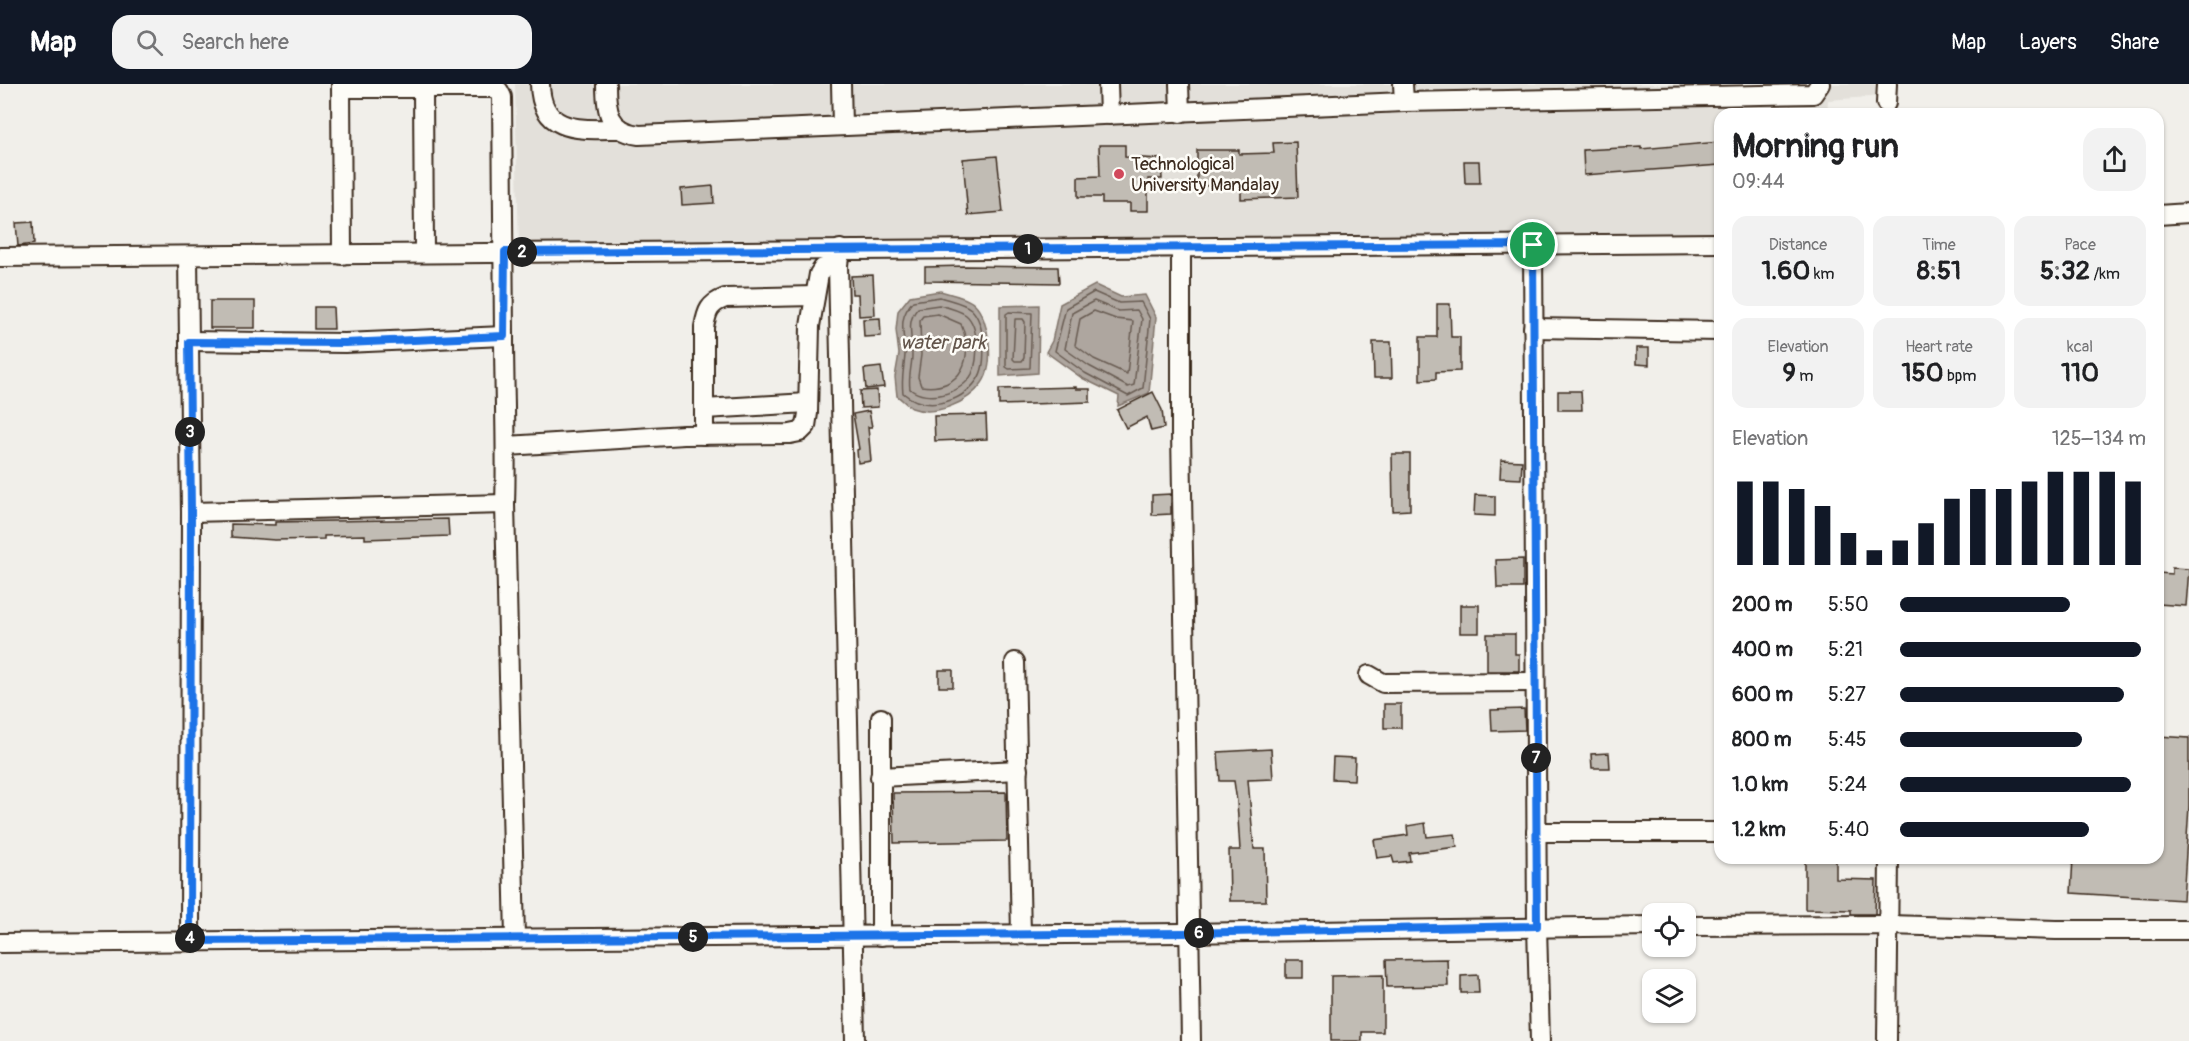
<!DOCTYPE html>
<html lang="en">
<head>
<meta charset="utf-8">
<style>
	body { margin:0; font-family:Pangolin,sans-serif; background:#f2f2f2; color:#202124; height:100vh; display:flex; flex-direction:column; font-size:22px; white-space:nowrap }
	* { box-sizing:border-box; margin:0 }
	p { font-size:20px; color:#757577 }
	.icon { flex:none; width:33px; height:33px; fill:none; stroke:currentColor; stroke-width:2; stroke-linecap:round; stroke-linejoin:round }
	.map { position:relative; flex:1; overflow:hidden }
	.drawer { position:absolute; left:1714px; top:24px; width:450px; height:756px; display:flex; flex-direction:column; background:#fff; border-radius:18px; box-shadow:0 2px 4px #0004 }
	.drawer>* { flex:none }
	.tools { position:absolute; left:1642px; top:819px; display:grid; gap:12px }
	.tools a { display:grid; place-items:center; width:54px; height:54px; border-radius:12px; background:#fff; box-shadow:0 2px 4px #0004; font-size:30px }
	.pin { position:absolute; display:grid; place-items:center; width:51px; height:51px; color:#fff; margin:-26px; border:3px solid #fff; border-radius:50%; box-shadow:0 2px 6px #0007 }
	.km { position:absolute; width:30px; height:30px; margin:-15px; border-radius:50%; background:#222; color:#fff; font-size:16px; line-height:30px; text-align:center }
	.round { display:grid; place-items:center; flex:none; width:63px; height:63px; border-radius:18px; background:#f2f2f2 }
	.summary { display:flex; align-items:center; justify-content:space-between; height:102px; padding:0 18px }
	h1 { font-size:33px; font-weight:700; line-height:45px }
	.stats { display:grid; grid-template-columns:repeat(3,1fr); gap:9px; height:102px; padding:6px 18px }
	.stats div { display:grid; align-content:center; border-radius:15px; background:#f2f2f2; text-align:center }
	.stats b { font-size:26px; font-weight:700 }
	.stats small { font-size:16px; font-weight:400 }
	.stats p { font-size:16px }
	.chart { height:168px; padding:12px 18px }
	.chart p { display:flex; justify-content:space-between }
	.chart svg { width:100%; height:108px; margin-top:6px; stroke:#111827; stroke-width:6 }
	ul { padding:0 18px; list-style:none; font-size:20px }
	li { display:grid; grid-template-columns:96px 72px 1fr; align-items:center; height:45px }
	li i { height:15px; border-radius:8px; background:#111827 }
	header { display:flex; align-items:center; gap:36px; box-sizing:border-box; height:84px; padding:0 30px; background:#111827; color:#fff }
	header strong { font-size:28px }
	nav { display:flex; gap:33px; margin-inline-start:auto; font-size:21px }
	.search { width:420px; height:54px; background:#f2f2f2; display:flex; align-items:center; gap:15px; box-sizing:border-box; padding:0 21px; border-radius:18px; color:#757577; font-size:22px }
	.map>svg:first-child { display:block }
	.built { fill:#e3e0da }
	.water { fill:#aea69f; stroke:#80746b; stroke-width:1.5 }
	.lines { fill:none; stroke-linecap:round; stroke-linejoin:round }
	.shore { stroke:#695c52; stroke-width:1.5 }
	.building { fill:#c1bcb4; stroke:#3b2a1e; stroke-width:1.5 }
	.minor-casing { stroke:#3b2a1e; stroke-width:22 }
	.minor { stroke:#fdfcf7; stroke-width:18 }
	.route-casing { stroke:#fff; stroke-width:12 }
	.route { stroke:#1a73e8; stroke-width:8 }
	.poi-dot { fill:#d1495b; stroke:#fdfcf7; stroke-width:2 }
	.labels { text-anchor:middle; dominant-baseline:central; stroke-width:5; stroke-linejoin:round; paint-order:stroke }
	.poi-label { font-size:18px; fill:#3b2a1e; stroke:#fdfcf7; text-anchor:start }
	.water-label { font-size:20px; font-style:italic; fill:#63554b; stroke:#fdfcf7 }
</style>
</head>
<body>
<header>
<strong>Map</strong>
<div class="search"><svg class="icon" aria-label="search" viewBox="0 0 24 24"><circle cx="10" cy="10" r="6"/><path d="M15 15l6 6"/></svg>Search here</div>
<nav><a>Map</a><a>Layers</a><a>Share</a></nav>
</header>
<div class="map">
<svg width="2189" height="957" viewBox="0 0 2189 957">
	<rect width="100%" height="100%" fill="#f1efea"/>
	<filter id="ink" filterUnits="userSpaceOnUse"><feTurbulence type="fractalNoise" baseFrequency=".0167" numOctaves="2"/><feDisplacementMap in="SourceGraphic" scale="12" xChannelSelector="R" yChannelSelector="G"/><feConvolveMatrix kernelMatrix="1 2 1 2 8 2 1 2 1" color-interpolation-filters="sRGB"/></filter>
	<g filter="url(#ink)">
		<!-- built -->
		<polygon class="built" points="515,0 1896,0 1897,11 1828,16 1827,30 1720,30 1720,150 519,165"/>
		<!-- water -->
		<g class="water">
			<polygon points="1095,201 1121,213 1145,211 1156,233 1149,309 1118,322 1119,312 1082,294 1046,268 1052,257 1060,220"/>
			<path d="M940,207C950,210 967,213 974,220C990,235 995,281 982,299C968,319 935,333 912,324C907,322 902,315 897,312L895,293L899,270L896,246L898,227L910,212Z"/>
			<polygon points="1039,221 1038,289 1000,292 1000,222"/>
		</g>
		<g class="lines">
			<!-- shore -->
			<g class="shore">
				<polygon points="1094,208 1119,219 1141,218 1150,235 1143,304 1128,312 1085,289 1055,267 1066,224"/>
				<path d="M940,213C949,216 964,219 971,225C985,238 988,281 977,296C960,320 925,328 903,309C901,295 904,285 905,271C905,248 896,237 913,217Z"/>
				<polygon points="1094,217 1118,227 1137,226 1142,235 1134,301 1128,303 1089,282 1065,265 1072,229"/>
				<path d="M939,221C947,223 959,226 966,231C979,242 979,275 972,290C962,310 927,319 910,305C908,292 912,283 912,271C913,253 905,238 918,224Z"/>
				<polygon points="1094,227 1116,235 1133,237 1127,290 1094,275 1075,261 1080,235"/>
				<polygon points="1009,228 1032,229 1030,284 1009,285 1006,283 1006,230"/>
				<path d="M938,230L961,240C975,273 962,308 921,302L918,293L921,271L920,236L923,232Z"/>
				<polygon points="1015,235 1023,235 1025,238 1024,274 1022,277 1015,277 1013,275"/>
			</g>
		</g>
		<!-- building -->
		<g class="building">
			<polygon points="1296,58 1298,113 1241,115 1241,101 1197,102 1197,66 1239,66 1239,70 1274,69 1273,59"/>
			<polygon points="1719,58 1720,81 1584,91 1583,66 1641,63 1641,65"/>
			<polygon points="1099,61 1125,61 1125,73 1161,75 1162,95 1148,95 1148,127 1130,127 1130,119 1102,119 1102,113 1078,113 1078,93 1100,92"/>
			<polygon points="997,72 1003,128 968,131 963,75"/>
			<polygon points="1464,77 1479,77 1480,99 1465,99"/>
			<polygon points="713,102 714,119 682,121 681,105"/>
			<polygon points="33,138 34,160 18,162 16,139"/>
			<polygon points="965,182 1058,183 1059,199 925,197 925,183"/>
			<polygon points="873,191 875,231 859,232 858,210 852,210 851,192"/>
			<rect x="210" y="217" width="45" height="27"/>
			<polygon points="1437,220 1450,220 1451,253 1460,253 1460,287 1436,288 1436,295 1420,296 1420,253 1437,253"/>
			<polygon points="314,223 333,223 334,245 314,245"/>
			<polygon points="880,234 881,252 864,253 863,235"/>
			<polygon points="1373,258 1391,258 1392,294 1374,294"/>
			<polygon points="1636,264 1649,264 1649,281 1636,280"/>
			<polygon points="881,283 884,303 866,305 864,285"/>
			<polygon points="1076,303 1076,305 1090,305 1090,318 999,321 999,305"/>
			<polygon points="877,306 878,323 861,324 860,307"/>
			<polygon points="1558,307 1581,307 1582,326 1558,326"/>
			<polygon points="1153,308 1162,326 1164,344 1151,347 1147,333 1126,344 1117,326"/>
			<polygon points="869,327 872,343 868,343 871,377 858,379 857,366 859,365 853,330"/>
			<polygon points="986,331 987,355 935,357 934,332"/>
			<polygon points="1392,370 1410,370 1410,426 1393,427"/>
			<polygon points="1501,376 1522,377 1521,395 1500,394"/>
			<polygon points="1171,410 1171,430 1152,431 1152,411"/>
			<polygon points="1475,411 1495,412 1495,432 1474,431"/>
			<polygon points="448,435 449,452 365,455 365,451 324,452 324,455 275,456 231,453 231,440 275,441 275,438"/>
			<polygon points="1523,475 1523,504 1497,504 1496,476"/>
			<polygon points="2172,484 2189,485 2186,522 2158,520 2158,489 2172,490"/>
			<rect x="1460" y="521" width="19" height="28"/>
			<polygon points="1487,550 1515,550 1515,570 1519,570 1519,587 1487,587"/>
			<rect x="939" y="586" width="14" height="17"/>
			<rect x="1384" y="620" width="17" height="24"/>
			<polygon points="1524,625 1525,646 1492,647 1491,626"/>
			<polygon points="2158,652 2189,654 2189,722 2183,816 2071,809 2073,774 2158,774"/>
			<polygon points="1271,665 1273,695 1248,696 1254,765 1265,765 1266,817 1230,817 1229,766 1240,766 1237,718 1234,697 1220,697 1218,668"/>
			<polygon points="1609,669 1610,684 1592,684 1591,670"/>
			<polygon points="1333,673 1355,674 1354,696 1332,695"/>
			<polygon points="1006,708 1007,757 894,759 893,709"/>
			<polygon points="1425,739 1427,753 1455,750 1457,763 1409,769 1410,777 1394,779 1392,772 1377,774 1374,756 1408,751 1407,742"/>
			<polygon points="1805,774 1836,774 1836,795 1876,796 1875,830 1851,830 1851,826 1805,825"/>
			<polygon points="1447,875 1448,902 1387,903 1386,876"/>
			<rect x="1286" y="876" width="17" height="18"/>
			<polygon points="1383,891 1383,948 1362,948 1362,957 1331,957 1331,892"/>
			<polygon points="1478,891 1479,909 1461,909 1461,892"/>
		</g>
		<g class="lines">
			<!-- minor casing -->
			<g class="minor-casing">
				<g id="minor">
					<polyline points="341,0 342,171"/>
					<path d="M540,0C541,51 582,45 621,45"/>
					<path d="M606,0C606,26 608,47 639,51L1404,18L1813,10L1820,0"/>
					<polyline points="841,0 842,41"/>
					<polyline points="1108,0 1109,31"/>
					<polyline points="1179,0 1180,29"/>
					<polyline points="1403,0 1404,18"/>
					<path d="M341,4H494L499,7L502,13C503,92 503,172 504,251C504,308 507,364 505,420L515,854"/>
					<polyline points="423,4 424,169"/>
					<polyline points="1886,19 1887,0"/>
					<polyline points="2158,131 2189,129"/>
					<polyline points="1533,161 1537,842 1540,957"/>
					<polyline points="840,165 838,181 855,957"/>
					<polyline points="1181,165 1181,348 1191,957"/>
					<polyline points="188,172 191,428 190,857"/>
					<polyline points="0,173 1720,159"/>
					<polyline points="1533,244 1720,247"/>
					<polyline points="189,257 345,259 504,252"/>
					<polyline points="704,325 808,319"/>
					<path d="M704,351V243C707,227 709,220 725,214L815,212"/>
					<polyline points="507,362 684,351 790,350 800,348 806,342 808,329 810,242 819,190 823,184 838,181"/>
					<polyline points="191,428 505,420"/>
					<polyline points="1015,578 1021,850"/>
					<polyline points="1369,591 1383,599 1535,598"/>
					<polyline points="880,693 1018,686"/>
					<polyline points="1536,748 1720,748"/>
					<polyline points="1686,842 1889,841 2056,846 2189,846"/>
					<polyline points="881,852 881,634"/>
					<polyline points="0,859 1183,849 1653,842"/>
					<polyline points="1887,957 1889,774"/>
				</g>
			</g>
			<!-- minor -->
			<use href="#minor" class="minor"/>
		</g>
	</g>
	<g class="lines" filter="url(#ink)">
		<!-- route casing -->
		<g class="route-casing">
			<polygon id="route" points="1533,161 1537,842 1183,849 190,857 191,428 189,258 345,259 504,252 505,168"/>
		</g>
		<!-- route -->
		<use href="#route" class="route"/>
	</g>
	<!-- markers -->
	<circle class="poi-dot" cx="1119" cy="90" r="6"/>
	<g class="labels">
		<!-- poi labels -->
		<g class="poi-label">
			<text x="1131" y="80">Technological<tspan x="1131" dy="21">University Mandalay</tspan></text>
		</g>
		<!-- water labels -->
		<g class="water-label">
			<text x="943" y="258">water park</text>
		</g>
	</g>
</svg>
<div class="tools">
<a><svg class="icon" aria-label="locate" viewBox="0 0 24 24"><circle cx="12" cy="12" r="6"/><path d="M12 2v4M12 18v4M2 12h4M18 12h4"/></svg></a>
<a><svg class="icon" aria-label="layers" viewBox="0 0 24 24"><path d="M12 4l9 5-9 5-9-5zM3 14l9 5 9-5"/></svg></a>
</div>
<div class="pin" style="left:1533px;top:161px;background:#1e9e55"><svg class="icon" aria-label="arrive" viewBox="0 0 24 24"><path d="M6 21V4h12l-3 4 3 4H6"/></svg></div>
<b class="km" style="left:1028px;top:165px">1</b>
<b class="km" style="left:522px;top:168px">2</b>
<b class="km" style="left:190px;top:348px">3</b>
<b class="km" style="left:190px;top:854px">4</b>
<b class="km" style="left:693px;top:853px">5</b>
<b class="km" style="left:1199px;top:849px">6</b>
<b class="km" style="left:1536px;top:674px">7</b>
<section class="drawer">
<div class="summary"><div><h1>Morning run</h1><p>09:44</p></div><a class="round"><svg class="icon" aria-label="share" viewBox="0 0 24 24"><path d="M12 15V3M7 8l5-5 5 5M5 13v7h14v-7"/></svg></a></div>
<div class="stats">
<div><p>Distance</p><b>1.60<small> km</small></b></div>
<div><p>Time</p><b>8:51</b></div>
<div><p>Pace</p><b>5:32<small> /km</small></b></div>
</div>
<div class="stats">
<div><p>Elevation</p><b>9<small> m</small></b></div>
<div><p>Heart rate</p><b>150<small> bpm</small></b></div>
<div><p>kcal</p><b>110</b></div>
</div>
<div class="chart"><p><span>Elevation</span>125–134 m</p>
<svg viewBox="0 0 160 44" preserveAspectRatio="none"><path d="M5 44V10M15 44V10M25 44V13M35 44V20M45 44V31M55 44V38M65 44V34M75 44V27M85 44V17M95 44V13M105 44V13M115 44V10M125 44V6M135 44V6M145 44V6M155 44V10"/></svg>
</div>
<ul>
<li><b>200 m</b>5:50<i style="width:69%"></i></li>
<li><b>400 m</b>5:21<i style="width:98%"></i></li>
<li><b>600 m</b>5:27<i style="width:91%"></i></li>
<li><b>800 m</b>5:45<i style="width:74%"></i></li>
<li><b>1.0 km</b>5:24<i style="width:94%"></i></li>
<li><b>1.2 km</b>5:40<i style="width:77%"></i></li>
</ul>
</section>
</div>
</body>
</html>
